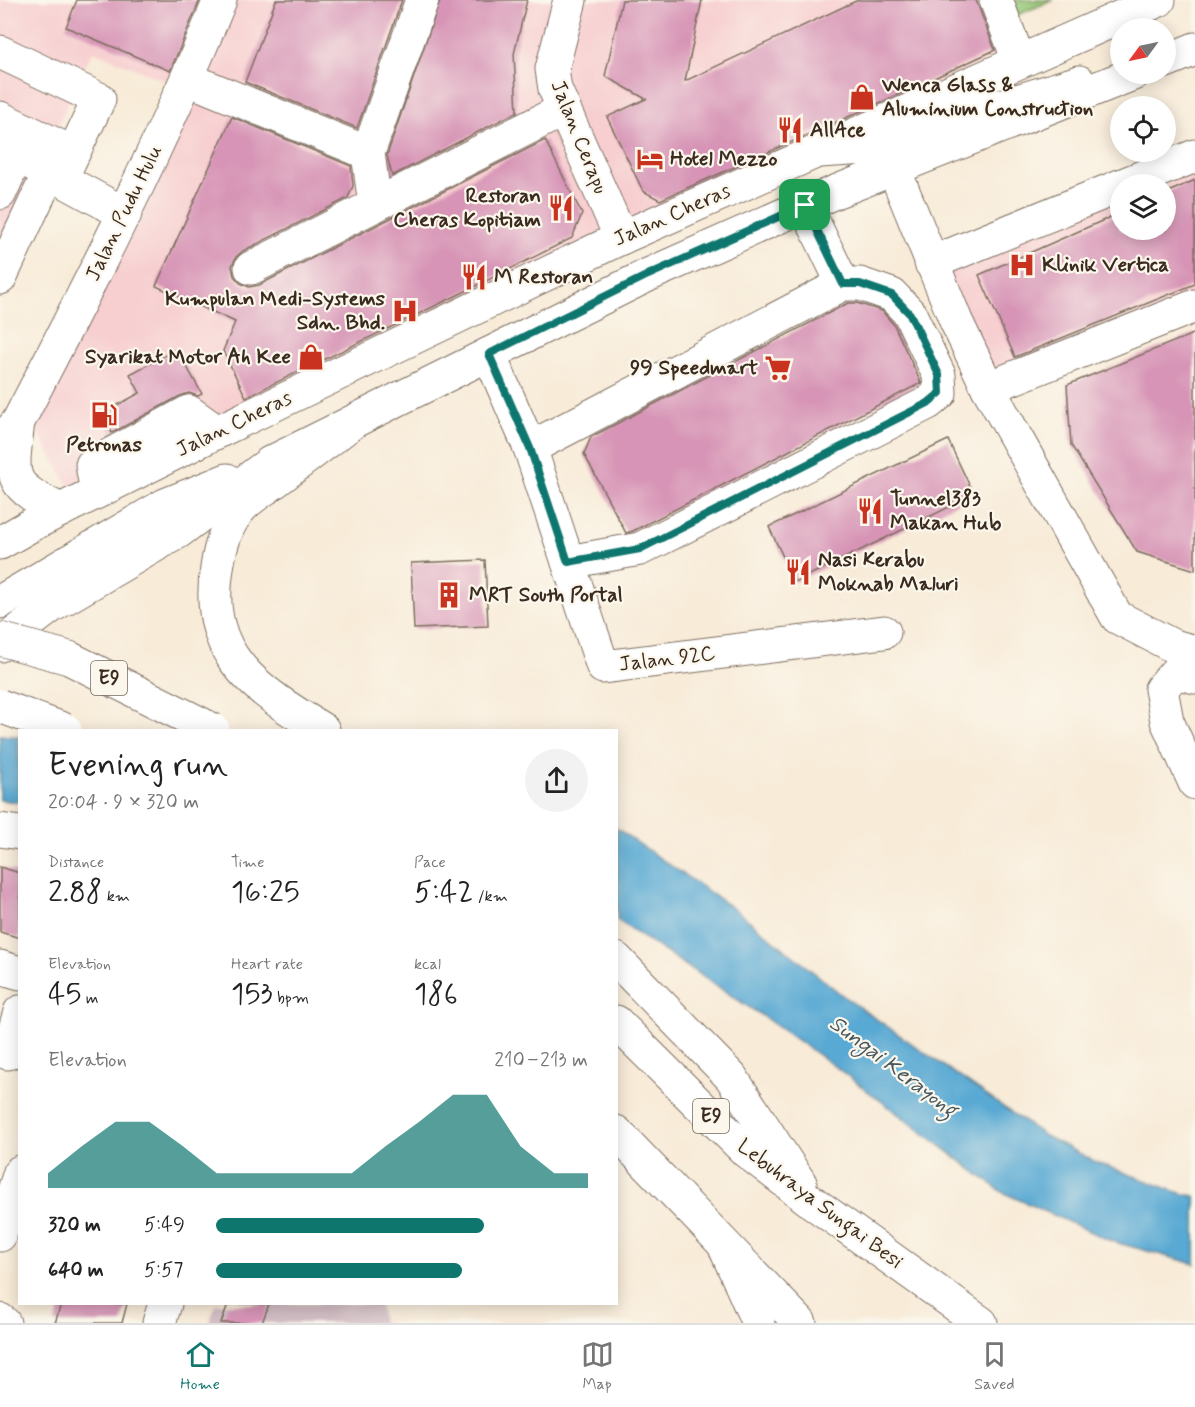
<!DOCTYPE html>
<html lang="en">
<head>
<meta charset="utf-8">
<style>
	body { margin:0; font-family:Mynerve,sans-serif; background:#f2f2f2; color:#222; height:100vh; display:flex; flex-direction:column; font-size:22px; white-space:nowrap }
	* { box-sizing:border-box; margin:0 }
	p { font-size:20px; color:#767676 }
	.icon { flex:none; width:33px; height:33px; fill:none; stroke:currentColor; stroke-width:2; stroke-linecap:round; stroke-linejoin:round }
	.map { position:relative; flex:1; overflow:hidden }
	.side { position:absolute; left:18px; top:729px; width:600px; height:576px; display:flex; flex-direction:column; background:#fff; border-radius:0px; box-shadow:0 3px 15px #0003 }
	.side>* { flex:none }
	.needle { width:39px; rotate:237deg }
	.buttons { position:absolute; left:1110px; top:18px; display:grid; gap:12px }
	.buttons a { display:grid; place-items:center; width:66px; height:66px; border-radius:50%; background:#fff; box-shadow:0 3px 15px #0003; font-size:30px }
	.pin { position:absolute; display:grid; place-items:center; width:51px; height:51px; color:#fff; margin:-26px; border-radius:12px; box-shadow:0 3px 9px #0006 }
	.round { display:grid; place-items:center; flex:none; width:63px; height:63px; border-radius:32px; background:#f2f2f2 }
	.overview { display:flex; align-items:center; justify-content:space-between; height:102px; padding:0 30px }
	h1 { font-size:33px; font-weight:600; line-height:45px }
	.stats { display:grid; grid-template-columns:repeat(3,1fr); gap:9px; height:102px; padding:6px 30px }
	.stats div { display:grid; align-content:center }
	.stats b { font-size:30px; font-weight:600 }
	.stats small { font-size:16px; font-weight:400 }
	.stats p { font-size:16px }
	.chart { height:168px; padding:12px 30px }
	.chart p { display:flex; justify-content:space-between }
	.chart svg { width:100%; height:108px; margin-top:6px; fill:#0f766e; opacity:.7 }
	ul { padding:0 30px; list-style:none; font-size:20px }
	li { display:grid; grid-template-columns:96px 72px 1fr; align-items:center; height:45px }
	li i { height:15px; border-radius:8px; background:#0f766e }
	.menu { display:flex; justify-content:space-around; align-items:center; height:84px; border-top:2px solid #e0e0e0; background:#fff; font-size:16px; color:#767676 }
	.menu a { display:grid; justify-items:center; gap:3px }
	.menu .on { color:#0f766e }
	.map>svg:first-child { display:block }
	.built { fill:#f7cfd0 }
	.industrial { fill:#d2bdc5 }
	.green { fill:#95c777; stroke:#68784a; stroke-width:1.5 }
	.water { fill:#58a9d3; stroke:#4a6a78; stroke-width:1.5 }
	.building { fill:#d794b6 }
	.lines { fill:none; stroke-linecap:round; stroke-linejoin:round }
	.minor-casing { stroke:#7d6e5f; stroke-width:35 }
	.major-casing { stroke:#7d6e5f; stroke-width:35 }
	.highway-casing { stroke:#7d6e5f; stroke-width:35 }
	.minor { stroke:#fff; stroke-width:33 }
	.major { stroke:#fff; stroke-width:33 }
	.highway { stroke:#fff; stroke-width:33 }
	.highway-bridge-casing { stroke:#7d6e5f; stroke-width:35; stroke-linecap:butt }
	.highway-bridge { stroke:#fff; stroke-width:33 }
	.route-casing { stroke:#fff; stroke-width:12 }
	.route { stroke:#0f766e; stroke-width:8 }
	.labels { text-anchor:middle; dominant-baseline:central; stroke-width:4.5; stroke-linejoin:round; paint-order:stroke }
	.shield { fill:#fbf7ec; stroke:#75685c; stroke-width:1.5 }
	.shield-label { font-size:20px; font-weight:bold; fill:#3b2a1e }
	.poi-label { font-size:21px; font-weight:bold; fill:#3b2a1e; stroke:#fbf7ec; text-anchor:start }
	.street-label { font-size:21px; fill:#3b2a1e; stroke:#fbf7ec }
	.water-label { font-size:22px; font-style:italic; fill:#45565d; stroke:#fbf7ec }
</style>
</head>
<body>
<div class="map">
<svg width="1195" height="1323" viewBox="0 0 1195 1323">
	<rect width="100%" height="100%" fill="#fbf7ec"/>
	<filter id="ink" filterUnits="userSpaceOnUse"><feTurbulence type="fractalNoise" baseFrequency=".0167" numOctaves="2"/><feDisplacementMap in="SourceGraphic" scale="12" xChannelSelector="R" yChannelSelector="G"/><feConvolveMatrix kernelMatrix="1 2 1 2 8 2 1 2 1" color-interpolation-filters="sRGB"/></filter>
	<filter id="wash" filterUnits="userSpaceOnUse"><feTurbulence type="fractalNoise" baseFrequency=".008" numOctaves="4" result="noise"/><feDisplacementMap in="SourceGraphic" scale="24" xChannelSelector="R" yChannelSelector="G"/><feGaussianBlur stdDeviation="1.35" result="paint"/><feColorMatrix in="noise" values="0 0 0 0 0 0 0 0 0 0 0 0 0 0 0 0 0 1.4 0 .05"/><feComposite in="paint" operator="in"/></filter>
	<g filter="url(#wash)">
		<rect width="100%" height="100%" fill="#f8ebd8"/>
		<!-- built -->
		<g class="built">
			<polygon points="0,0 210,0 175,85 93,51 0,248"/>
			<polygon points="232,0 988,0 1008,50 71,490 31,420"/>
			<polygon points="1195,164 1195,299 991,382 941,267 1120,194 1120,230 1166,230 1166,184"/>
		</g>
		<!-- industrial -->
		<polygon class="industrial" points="216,1304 380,1304 382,1323 209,1323"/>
		<!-- green -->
		<polygon class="green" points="1008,0 1053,0 1015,16"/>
		<!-- water -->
		<g class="water">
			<polygon points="0,735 19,737 19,802 0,800"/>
			<polygon points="616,828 737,911 846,998 1045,1136 1098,1163 1180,1193 1195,1196 1195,1264 1111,1241 1002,1192 837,1068 761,1015 617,920"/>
		</g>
		<g id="blocks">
			<!-- building -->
			<g class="building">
				<polygon points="77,0 200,0 170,71 66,27"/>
				<polygon points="276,0 402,0 357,128 245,82"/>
				<polygon points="440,0 527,0 514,54 517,112 392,176 387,155"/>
				<polygon points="622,0 702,0 685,81 858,0 976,0 995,50 895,96 660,200 643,191 607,117 646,99 605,76"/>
				<polygon points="232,117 351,166 353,186 348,198 243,251 236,257 232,266 234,276 240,283 249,287 259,285 545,140 582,214 572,238 468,290 246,397 223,351 235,322 156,286"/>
				<polygon points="1195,180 1195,284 1015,357 979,275 1120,213 1120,230 1166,230 1166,193"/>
				<polygon points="848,303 857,303 882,311 894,325 921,383 633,531 626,533 584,454 591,437"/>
				<polygon points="1195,333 1195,570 1137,552 1071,445 1067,385"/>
				<polygon points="177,349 202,394 198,396 189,393 180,396 112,433 101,414 140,393 130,374"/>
				<polygon points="948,440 974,495 795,582 769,527"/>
				<polygon points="485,560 488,626 414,629 411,563"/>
				<polygon points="0,867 20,873 20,938 0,932"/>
				<polygon points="61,1304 127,1304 122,1323 55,1323"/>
				<polygon points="228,1304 269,1304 262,1323 221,1323"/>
			</g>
		</g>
	</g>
	<g filter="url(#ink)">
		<use href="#blocks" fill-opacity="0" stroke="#7d6e5f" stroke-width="1.5"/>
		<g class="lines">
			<!-- minor casing -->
			<g class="minor-casing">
				<g id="minor">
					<polyline points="570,0 552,69 555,89 621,238"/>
					<polyline points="996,0 1019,61"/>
					<polyline points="0,52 99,99 61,179"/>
					<polyline points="188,79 368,153 375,205"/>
					<polyline points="0,118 73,153"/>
					<polyline points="0,146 125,214"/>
					<polyline points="820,151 881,147 978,113 1079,82"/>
					<polyline points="368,153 422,0"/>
					<polyline points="894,169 956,321 988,388 1117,617 1173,646 1195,652"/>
					<polyline points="1125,184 1195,156"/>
					<polyline points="0,193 17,155"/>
					<polyline points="805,205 843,284"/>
					<polyline points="931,263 1120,186"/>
					<polyline points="251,268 563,110"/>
					<polyline points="0,278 49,173"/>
					<polyline points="489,354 530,448 603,667 884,632"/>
					<polyline points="988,388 1195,306"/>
					<path d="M18,422C11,479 7,485 61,510"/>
					<path d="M0,443L18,422C90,283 161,146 220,0"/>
					<polyline points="530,448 843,284 860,284 892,295 910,314 939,375 940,393 928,403 640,549 568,562"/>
					<polyline points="97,492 92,465 189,412 217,432"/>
					<polyline points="1195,677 1176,672 1161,689 1167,721 1195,783"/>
					<polyline points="0,967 20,973"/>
					<polyline points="0,1050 8,1053 20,1012"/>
					<polyline points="0,1235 20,1172"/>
					<polyline points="724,1245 758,1323"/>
					<polyline points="0,1320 4,1323"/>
					<polyline points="159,1323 165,1304"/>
				</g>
			</g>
			<!-- major casing -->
			<g class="major-casing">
				<g id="major">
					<polyline points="1166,61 1195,49"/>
					<polyline points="0,543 33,524 217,432 621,238 1159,0"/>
					<polyline points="0,602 165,505 227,480"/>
					<polyline points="0,645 50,607 178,532 270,463 648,275 835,192 1133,74"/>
				</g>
			</g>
			<!-- highway casing -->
			<g class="highway-casing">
				<g id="highway">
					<path d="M323,730C256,689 203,656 217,568C220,547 226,525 240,509C248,499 262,491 273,483C299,463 326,443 353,422"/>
					<polyline points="0,830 20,833"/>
					<polyline points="616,959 731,1077 800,1183"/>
					<polyline points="616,1022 747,1152 812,1202 981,1323"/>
					<polyline points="616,1132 800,1323"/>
				</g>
			</g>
			<!-- minor -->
			<use href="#minor" class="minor"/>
			<!-- major -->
			<use href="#major" class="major"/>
			<!-- highway -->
			<use href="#highway" class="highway"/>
			<!-- highway-bridge casing -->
			<g class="highway-bridge-casing">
				<g id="highway-bridge">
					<polyline points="0,639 69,658 213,730"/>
					<polyline points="0,706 65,730"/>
				</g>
			</g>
			<!-- highway-bridge -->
			<use href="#highway-bridge" class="highway-bridge"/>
		</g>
	</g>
	<g class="lines" filter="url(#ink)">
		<!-- route casing -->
		<g class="route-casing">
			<polygon id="route" points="805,205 843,284 860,284 892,295 910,314 939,375 940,393 928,403 640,549 568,562 530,448 489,354 648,275"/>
		</g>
		<!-- route -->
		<use href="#route" class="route"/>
	</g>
	<!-- icons -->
	<defs>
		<g id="shop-bare" transform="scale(2.07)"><path d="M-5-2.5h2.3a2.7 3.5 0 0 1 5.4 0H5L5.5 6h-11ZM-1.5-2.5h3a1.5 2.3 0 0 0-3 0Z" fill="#c8321e" stroke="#fbf7ec" stroke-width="2.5" paint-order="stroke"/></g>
		<g id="restaurant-bare" transform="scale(2.07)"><path d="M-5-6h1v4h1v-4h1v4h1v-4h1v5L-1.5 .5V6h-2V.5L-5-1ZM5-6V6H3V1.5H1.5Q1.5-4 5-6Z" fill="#c8321e" stroke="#fbf7ec" stroke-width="2.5" paint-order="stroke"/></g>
		<g id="hotel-bare" transform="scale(2.07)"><path d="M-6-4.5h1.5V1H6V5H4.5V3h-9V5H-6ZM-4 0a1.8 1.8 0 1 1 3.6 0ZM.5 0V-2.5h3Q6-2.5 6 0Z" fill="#c8321e" stroke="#fbf7ec" stroke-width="2.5" paint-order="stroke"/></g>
		<g id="hospital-bare" transform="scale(2.07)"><path d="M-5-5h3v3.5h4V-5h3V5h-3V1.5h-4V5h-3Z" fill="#c8321e" stroke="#fbf7ec" stroke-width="2.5" paint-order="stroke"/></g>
		<g id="supermarket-bare" transform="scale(2.07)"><path d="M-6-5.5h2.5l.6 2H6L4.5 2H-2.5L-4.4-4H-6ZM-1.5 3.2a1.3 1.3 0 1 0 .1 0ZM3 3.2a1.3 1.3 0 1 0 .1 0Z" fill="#c8321e" stroke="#fbf7ec" stroke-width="2.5" paint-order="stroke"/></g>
		<g id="fuel-bare" transform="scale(2.07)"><path d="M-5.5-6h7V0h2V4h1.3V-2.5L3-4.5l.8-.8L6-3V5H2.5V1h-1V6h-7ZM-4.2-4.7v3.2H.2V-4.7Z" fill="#c8321e" stroke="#fbf7ec" stroke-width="2.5" paint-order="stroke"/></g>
		<g id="building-bare" transform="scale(2.07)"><path d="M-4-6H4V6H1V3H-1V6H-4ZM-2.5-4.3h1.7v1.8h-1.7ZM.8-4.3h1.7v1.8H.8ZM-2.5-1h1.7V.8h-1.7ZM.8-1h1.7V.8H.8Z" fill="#c8321e" stroke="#fbf7ec" stroke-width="2.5" paint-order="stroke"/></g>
	</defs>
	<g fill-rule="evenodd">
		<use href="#shop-bare" x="862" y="97"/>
		<use href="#restaurant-bare" x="790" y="130"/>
		<use href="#hotel-bare" x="650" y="159"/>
		<use href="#restaurant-bare" x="561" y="208"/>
		<use href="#hospital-bare" x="1022" y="265"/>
		<use href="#restaurant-bare" x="474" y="277"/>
		<use href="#hospital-bare" x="405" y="311"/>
		<use href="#shop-bare" x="311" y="357"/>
		<use href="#supermarket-bare" x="778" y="368"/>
		<use href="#fuel-bare" x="104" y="415"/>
		<use href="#restaurant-bare" x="870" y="511"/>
		<use href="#restaurant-bare" x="798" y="572"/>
		<use href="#building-bare" x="449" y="595"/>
	</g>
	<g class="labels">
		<!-- shield labels -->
		<g class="shield">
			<rect x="91" y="661" width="36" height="34" rx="4.5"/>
			<rect x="693" y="1099" width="36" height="34" rx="4.5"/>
		</g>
		<g class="shield-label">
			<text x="109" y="678">E9</text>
			<text x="711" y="1116">E9</text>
		</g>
		<!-- poi labels -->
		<g class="poi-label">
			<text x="882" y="85">Wenca Glass &amp;<tspan x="882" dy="24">Aluminium Construction</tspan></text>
			<text x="810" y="130">AllAce</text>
			<text x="670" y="159">Hotel Mezzo</text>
			<text x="541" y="196" text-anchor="end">Restoran<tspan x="541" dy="24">Cheras Kopitiam</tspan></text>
			<text x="1042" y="265">Klinik Vertica</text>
			<text x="494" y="277">M Restoran</text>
			<text x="385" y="299" text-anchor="end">Kumpulan Medi-Systems<tspan x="385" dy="24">Sdn. Bhd.</tspan></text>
			<text x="291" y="357" text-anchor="end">Syarikat Motor Ah Kee</text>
			<text x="758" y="368" text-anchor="end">99 Speedmart</text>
			<text x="104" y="445" text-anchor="middle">Petronas</text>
			<text x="890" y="499">Tunnel383<tspan x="890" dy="24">Makan Hub</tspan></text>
			<text x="818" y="560">Nasi Kerabu<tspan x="818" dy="24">Moknab Maluri</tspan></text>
			<text x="469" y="595">MRT South Portal</text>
		</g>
		<!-- street labels -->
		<g class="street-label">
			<text transform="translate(579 137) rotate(68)">Jalan Cerapu</text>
			<text transform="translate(124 213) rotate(-64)">Jalan Pudu Hulu</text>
			<text transform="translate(672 215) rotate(-24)">Jalan Cheras</text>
			<text transform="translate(234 424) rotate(-26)">Jalan Cheras</text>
			<text transform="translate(667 659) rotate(-7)">Jalan 92C</text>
			<text transform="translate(820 1204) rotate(37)">Lebuhraya Sungai Besi</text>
		</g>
		<!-- water labels -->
		<g class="water-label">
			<text transform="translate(893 1067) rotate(37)">Sungai Kerayong</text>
		</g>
	</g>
</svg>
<div class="buttons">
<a><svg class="needle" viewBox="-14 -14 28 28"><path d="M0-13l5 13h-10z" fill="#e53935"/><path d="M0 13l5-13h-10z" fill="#767676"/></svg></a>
<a><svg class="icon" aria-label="locate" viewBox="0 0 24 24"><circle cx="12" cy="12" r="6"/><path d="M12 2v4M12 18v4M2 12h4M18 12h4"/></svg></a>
<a><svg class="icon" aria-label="layers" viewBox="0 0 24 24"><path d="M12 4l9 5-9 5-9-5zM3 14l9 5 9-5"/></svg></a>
</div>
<div class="pin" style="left:805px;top:205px;background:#1e9e55"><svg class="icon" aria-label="arrive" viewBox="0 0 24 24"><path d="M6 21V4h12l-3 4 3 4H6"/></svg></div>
<section class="side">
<div class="overview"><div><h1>Evening run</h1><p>20:04 · 9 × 320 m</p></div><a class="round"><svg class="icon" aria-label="share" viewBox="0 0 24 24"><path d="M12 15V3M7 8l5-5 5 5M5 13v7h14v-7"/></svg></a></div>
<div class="stats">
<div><p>Distance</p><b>2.88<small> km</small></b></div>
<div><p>Time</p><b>16:25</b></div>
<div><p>Pace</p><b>5:42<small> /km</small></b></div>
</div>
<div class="stats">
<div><p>Elevation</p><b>45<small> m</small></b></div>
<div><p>Heart rate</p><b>153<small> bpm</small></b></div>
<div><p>kcal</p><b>186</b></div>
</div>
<div class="chart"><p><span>Elevation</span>210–213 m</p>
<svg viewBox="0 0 160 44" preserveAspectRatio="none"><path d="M0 44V38L10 27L20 17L30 17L40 27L50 38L60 38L70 38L80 38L90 38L100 27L110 17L120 6L130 6L140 27L150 38L160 38V44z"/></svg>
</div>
<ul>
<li><b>320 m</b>5:49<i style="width:72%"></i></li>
<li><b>640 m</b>5:57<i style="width:66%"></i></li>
</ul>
</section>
</div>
<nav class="menu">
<a class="on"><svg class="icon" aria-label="home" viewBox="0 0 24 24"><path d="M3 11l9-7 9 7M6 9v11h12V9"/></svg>Home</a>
<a><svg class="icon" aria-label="map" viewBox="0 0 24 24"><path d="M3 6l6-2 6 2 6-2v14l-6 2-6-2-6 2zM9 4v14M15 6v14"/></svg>Map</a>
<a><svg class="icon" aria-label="saved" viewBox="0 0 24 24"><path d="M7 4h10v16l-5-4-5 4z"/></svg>Saved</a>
</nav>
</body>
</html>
